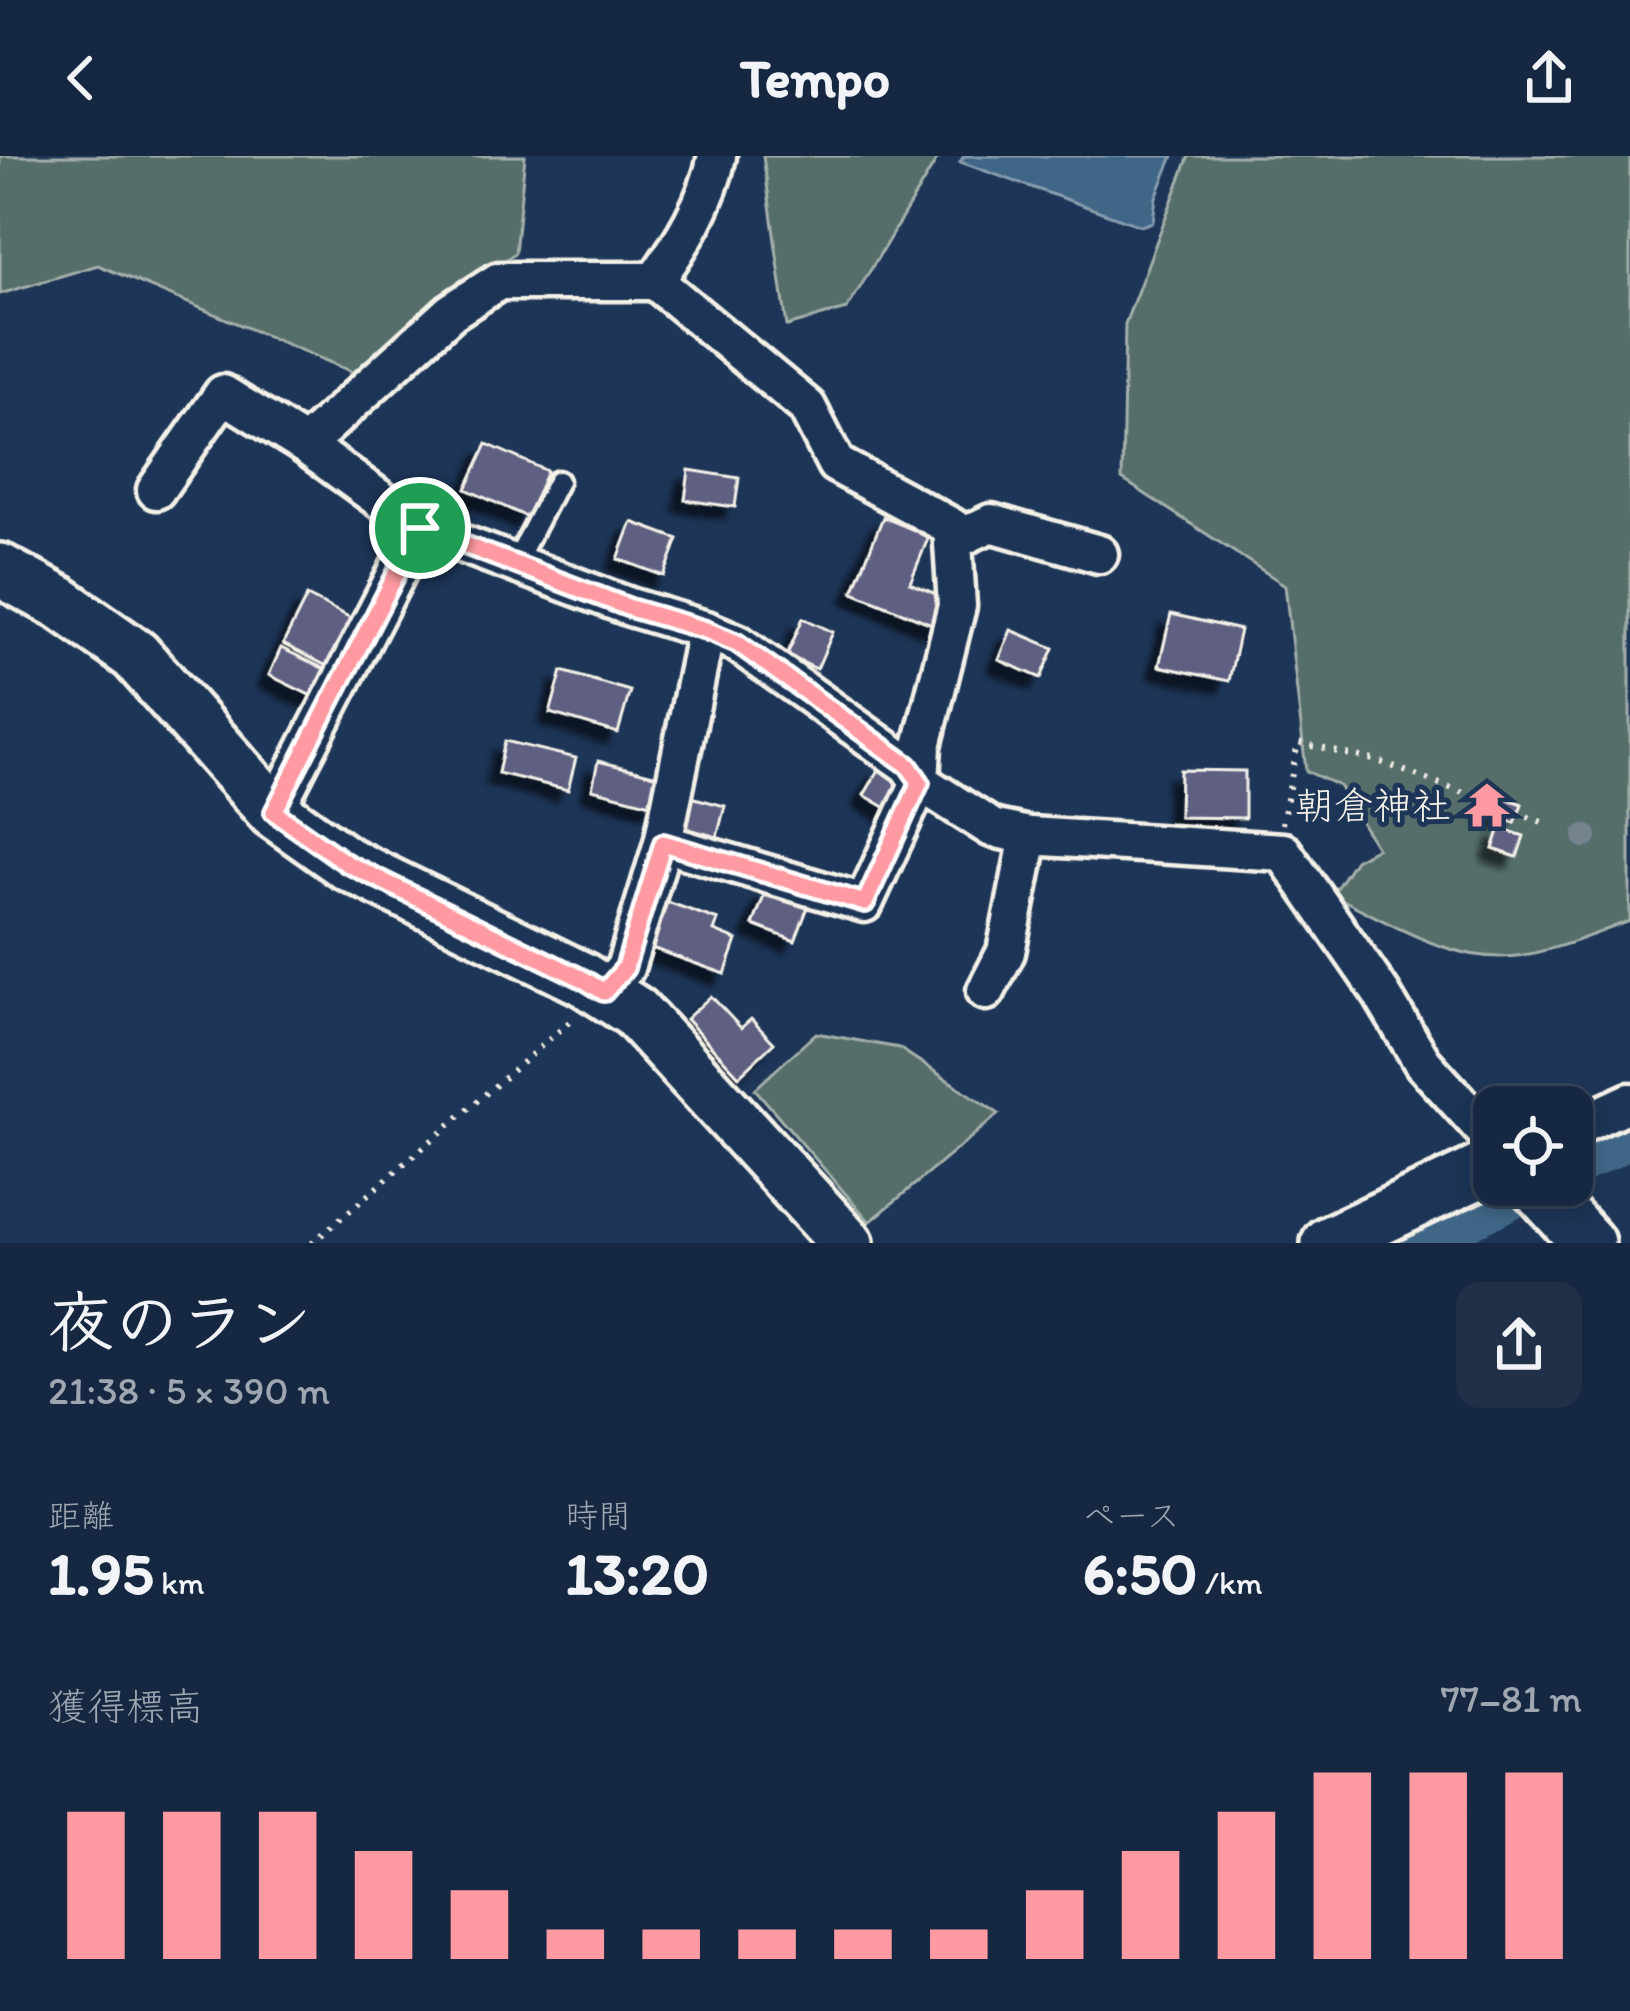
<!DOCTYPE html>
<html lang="ja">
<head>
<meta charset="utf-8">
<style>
	body { margin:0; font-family:Itim,"Klee One",sans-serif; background:#1f3048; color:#f1f3f6; height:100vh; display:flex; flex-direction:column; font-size:45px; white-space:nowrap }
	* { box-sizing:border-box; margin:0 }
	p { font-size:39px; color:#9ea6b1 }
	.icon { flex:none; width:66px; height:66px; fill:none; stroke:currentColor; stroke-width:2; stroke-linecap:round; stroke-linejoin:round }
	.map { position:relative; height:1087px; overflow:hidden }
	.drawer { display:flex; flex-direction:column; background:#162841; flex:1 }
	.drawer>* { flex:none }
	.buttons { position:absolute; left:1473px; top:930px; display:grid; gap:24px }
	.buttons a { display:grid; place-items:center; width:120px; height:120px; border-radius:24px; background:#162841; box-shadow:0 6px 18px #0003,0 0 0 3px #35445a; font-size:60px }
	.pin { position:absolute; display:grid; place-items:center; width:102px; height:102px; color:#fff; margin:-51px; border:6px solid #fff; border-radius:50%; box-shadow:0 3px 12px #0007 }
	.round { display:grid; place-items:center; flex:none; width:126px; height:126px; border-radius:24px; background:#1f3048 }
	.headline { display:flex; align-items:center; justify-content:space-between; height:204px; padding:0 48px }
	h1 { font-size:66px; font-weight:700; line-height:90px }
	.metrics { display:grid; grid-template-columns:repeat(3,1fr); gap:18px; height:204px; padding:12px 48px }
	.metrics div { display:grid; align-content:center }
	.metrics b { font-size:60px; font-weight:700 }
	.metrics small { font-size:33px; font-weight:400 }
	.metrics p { font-size:33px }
	.chart { height:336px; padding:24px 48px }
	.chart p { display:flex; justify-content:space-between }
	.chart svg { width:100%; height:216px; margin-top:12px; stroke:#ff9aa2; stroke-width:6 }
	header { display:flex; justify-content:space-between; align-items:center; height:156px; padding:0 48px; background:#162841; font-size:54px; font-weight:700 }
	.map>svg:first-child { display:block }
	.green { fill:#546e6b; stroke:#a4b0aa; stroke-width:3 }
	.water { fill:#406687; stroke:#889eae; stroke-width:3 }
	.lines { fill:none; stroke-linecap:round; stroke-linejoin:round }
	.river { stroke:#406687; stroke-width:54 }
	.building { fill:#5f5f82; stroke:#f4f1e8; stroke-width:3; filter:url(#shadow) }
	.lane-casing { stroke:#f4f1e8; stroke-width:27 }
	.street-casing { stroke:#f4f1e8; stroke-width:45 }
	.secondary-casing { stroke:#f4f1e8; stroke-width:60 }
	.path { stroke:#f4f1e8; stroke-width:6; stroke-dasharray:3 9; stroke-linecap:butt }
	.lane { stroke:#1d3557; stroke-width:18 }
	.street { stroke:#1d3557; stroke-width:36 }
	.secondary { stroke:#1d3557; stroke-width:51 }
	.tree { fill:#74838f }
	.route-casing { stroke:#fff; stroke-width:24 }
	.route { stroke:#ff9aa2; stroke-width:15 }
	.labels { text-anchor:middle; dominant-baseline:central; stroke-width:10; stroke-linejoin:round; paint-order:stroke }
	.poi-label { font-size:39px; fill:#f4f1e8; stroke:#1d3557; text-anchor:end }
</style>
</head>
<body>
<header><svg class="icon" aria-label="back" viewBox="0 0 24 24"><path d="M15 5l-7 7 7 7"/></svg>Tempo<svg class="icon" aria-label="share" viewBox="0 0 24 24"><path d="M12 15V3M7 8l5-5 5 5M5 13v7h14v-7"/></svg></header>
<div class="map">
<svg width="1630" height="1087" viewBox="0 0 1630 1087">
	<defs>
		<filter id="shadow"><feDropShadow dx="-11" dy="11" stdDeviation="3" flood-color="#0009"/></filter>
	</defs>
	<rect width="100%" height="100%" fill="#1d3557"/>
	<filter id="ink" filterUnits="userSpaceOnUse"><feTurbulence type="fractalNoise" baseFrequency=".00833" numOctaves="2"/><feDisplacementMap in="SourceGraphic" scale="24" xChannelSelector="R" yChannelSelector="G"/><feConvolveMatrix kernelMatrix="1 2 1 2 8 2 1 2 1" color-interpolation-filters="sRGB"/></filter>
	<g filter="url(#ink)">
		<!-- green -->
		<g class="green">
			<polygon points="0,0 525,0 515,97 355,217 98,109 0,138"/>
			<polygon points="763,0 939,0 847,153 787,170"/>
			<path d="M1189,0H1630V765C1596,777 1560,793 1524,799C1460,811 1395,770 1341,743L1335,734L1355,704L1377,692L1339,630L1306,615L1285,429L1122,323L1125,168Z"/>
			<polygon points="816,877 899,892 999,958 870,1066 755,933"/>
		</g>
		<!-- water -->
		<polygon class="water" points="964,0 1173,0 1156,41 1153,66 1141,70 960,6"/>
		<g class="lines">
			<!-- river -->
			<g class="river">
				<polyline points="1572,1004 1630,975"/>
				<polyline points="1407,1087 1523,1029"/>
			</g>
		</g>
		<!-- building -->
		<g class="building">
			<polygon points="487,288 547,315 527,361 466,333"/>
			<polygon points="689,314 739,322 735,351 685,344"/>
			<polygon points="883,361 929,380 910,427 950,444 939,471 853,436"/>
			<polygon points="632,366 678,383 664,420 618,403"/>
			<polygon points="307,440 365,469 341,517 283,488"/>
			<polygon points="1171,458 1240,474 1229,525 1159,510"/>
			<polygon points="803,462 833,476 817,513 787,499"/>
			<polygon points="1011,474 1054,492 1041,522 999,504"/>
			<polygon points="281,492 339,520 326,547 269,519"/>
			<polygon points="562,515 630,535 618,577 550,557"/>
			<polygon points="505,585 576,602 568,634 498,617"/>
			<polygon points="598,605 662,621 655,649 592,633"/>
			<polygon points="880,612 911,630 895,657 864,639"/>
			<polygon points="1180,614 1245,615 1245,662 1179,661"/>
			<polygon points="1494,638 1522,648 1515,667 1488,657"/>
			<polygon points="691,641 725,650 717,681 683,672"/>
			<polygon points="1500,672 1524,680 1517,701 1493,693"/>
			<polygon points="766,735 808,751 795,785 753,769"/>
			<polygon points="662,744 718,764 714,775 737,784 725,818 646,790"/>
			<polygon points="711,840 741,872 751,863 774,887 739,920 686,863"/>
		</g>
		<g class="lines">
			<!-- lane casing -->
			<g class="lane-casing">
				<polyline id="lane" points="515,408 558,325"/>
			</g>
			<!-- street casing -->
			<g class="street-casing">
				<g id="street">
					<path d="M655,125C682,87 708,46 717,0"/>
					<polyline points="305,289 451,156 499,125 655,125 807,251 836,308 952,371 957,450 922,590 920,626 864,747 663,687"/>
					<polyline points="156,334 223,238 305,289 420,372 630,451 706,474 737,487 908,609 920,626 992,672 1029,680 1283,696 1381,837 1423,907 1494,985"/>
					<polyline points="953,385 991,367 1099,398"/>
					<polyline points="274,656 420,372"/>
					<polyline points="986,835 1006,796 1029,680"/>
					<polyline points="604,836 625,812 663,687 706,474"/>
					<polyline points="1572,973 1630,946"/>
				</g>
			</g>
			<!-- secondary casing -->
			<g class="secondary-casing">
				<g id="secondary">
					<polyline points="0,414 61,447 135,499 274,656 346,707 583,823 635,856 847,1087"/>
					<polyline points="1535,1029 1588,1087"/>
					<polyline points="1328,1087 1494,1009"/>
				</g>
			</g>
			<!-- path -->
			<g class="path">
				<polyline points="1282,668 1298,587 1378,605 1542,666"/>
				<polyline points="312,1087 574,862"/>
			</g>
			<!-- lane -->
			<use href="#lane" class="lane"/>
			<!-- street -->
			<use href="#street" class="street"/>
			<!-- secondary -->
			<use href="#secondary" class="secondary"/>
		</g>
		<!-- trees -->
		<circle class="tree" cx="1585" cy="680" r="12"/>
	</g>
	<g class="lines" filter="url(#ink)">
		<!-- route casing -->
		<g class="route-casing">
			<polygon id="route" points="420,372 630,452 706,474 737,487 908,609 920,626 865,747 663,687 625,812 604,836 583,823 346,707 274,656"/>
		</g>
		<!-- route -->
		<use href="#route" class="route"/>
	</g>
	<!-- icons -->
	<defs>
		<g id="temple-bare" transform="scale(3.6)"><path d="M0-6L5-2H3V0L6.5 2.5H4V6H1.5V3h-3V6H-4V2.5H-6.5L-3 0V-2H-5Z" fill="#ff9aa2" stroke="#1d3557" stroke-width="2.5" paint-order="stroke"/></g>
	</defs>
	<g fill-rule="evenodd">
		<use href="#temple-bare" x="1487" y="649"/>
	</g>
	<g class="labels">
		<!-- poi labels -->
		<g class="poi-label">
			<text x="1451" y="649">朝倉神社</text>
		</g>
	</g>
</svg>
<div class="buttons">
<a><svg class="icon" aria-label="locate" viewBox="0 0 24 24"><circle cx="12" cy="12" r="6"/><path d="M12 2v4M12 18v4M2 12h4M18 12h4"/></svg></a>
</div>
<div class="pin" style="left:420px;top:372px;background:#1e9e55"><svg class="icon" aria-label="arrive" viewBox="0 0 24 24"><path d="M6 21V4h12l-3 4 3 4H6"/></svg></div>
</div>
<section class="drawer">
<div class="headline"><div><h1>夜のラン</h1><p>21:38 · 5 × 390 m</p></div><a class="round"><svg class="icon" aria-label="share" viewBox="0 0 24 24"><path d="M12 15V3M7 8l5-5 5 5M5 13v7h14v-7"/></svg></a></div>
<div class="metrics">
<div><p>距離</p><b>1.95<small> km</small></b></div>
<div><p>時間</p><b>13:20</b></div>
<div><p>ペース</p><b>6:50<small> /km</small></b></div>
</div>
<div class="chart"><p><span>獲得標高</span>77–81 m</p>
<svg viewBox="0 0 160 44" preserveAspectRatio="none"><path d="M5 44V14M15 44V14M25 44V14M35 44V22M45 44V30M55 44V38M65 44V38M75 44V38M85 44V38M95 44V38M105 44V30M115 44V22M125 44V14M135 44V6M145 44V6M155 44V6"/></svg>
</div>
</section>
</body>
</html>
